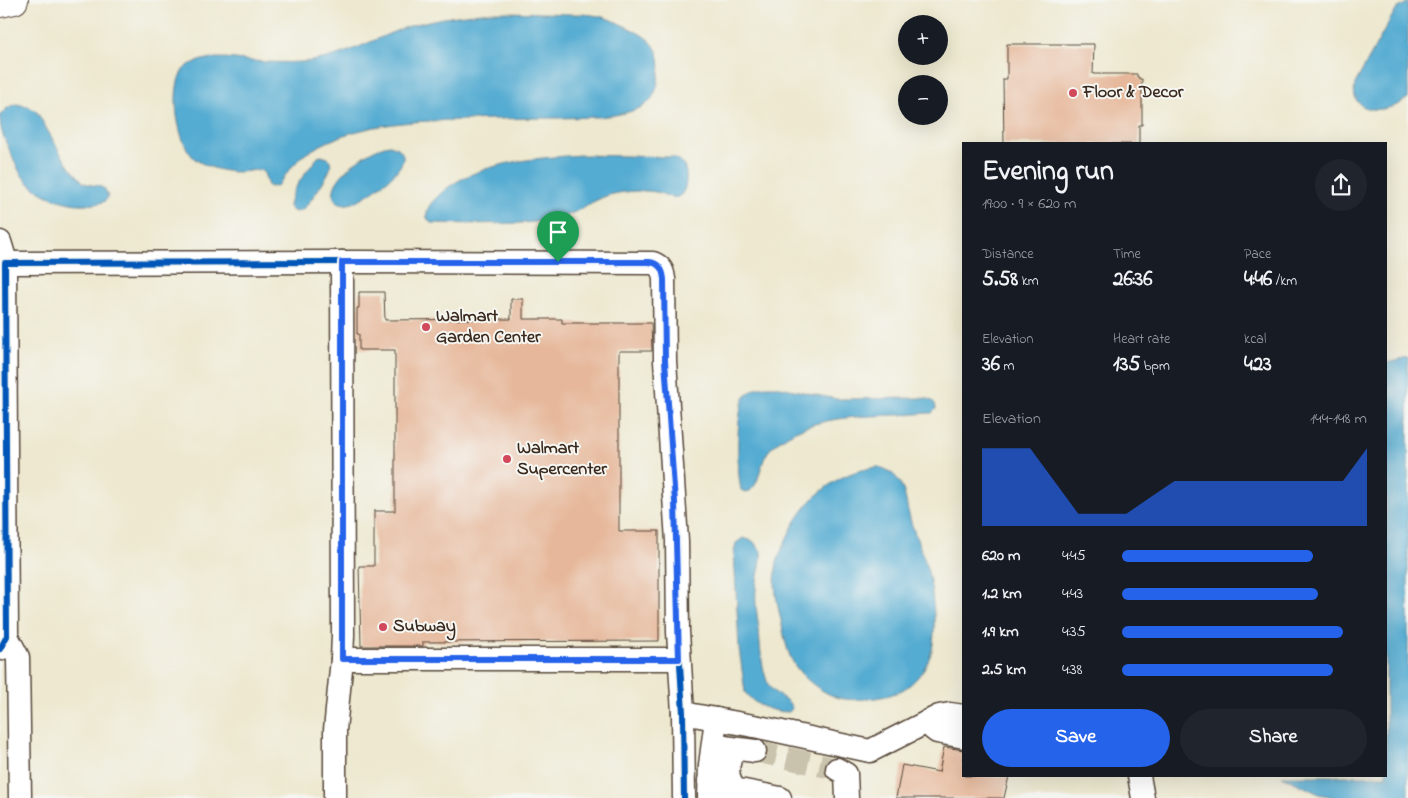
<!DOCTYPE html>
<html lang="en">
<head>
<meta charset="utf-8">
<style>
	body { margin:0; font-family:"Indie Flower",sans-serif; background:#20242c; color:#f1f3f6; height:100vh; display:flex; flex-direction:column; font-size:19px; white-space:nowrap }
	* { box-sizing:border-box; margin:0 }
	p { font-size:16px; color:#9ea1a6 }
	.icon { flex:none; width:28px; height:28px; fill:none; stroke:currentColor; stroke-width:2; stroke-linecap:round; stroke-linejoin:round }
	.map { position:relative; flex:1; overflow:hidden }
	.drawer { position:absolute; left:962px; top:142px; width:425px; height:635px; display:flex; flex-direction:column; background:#171b24; border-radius:0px; box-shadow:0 5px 20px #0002 }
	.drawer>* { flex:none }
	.tools { position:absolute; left:898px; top:15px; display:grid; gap:10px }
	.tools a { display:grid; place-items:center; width:50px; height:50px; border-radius:50%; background:#171b24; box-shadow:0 5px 20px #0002; font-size:25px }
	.pin { position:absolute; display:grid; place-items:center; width:42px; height:42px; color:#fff; margin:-51px -21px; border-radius:50% 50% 50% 0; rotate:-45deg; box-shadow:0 0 5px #0007 }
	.pin .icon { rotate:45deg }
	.round { display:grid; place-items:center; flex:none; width:52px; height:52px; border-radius:26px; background:#20242c }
	.head { display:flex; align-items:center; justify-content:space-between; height:85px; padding:0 20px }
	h1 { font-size:28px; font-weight:700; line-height:38px }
	.metrics { display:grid; grid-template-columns:repeat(3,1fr); gap:8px; height:85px; padding:5px 20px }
	.metrics div { display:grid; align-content:center }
	.metrics b { font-size:21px; font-weight:700 }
	.metrics small { font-size:14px; font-weight:400 }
	.metrics p { font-size:14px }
	.chart { height:140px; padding:10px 20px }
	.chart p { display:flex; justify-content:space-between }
	.chart svg { width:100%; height:90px; margin-top:5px; fill:#2563eb; opacity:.7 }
	.button { display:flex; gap:10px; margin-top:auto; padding:10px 20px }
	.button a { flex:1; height:58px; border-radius:30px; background:#2563eb; color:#fff; font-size:20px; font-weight:700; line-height:58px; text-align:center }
	.button a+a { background:#20242c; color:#f1f3f6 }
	ul { padding:0 20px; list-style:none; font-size:16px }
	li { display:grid; grid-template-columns:80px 60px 1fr; align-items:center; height:38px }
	li i { height:12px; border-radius:6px; background:#2563eb }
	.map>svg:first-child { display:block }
	.water { fill:#55acd2; stroke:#486b78 }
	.building { fill:#e6b79a }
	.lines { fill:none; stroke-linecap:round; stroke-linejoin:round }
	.minor-tunnel { stroke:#c9c2ac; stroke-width:22; stroke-dasharray:22 11; stroke-linecap:butt }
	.minor-casing { stroke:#564639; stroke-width:25 }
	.highway-casing { stroke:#564639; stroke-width:30 }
	.minor { stroke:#fff; stroke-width:22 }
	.highway { stroke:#fff; stroke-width:28 }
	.cycleway-casing { stroke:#f6f6f2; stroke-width:9 }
	.cycleway { stroke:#0057b8; stroke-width:6 }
	.route-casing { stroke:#fff; stroke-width:10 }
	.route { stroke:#2563eb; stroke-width:6 }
	.poi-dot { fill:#d1495b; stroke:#f6f6f2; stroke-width:2 }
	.labels { text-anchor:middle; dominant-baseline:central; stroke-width:4; stroke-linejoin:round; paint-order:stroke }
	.poi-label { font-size:18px; font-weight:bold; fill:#3b2a1e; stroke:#f6f6f2; text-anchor:start }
</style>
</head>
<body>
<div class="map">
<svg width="1408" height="798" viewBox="0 0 1408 798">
	<rect width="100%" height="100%" fill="#f6f6f2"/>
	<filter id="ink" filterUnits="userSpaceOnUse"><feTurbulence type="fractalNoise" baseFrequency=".02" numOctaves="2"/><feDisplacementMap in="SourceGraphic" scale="10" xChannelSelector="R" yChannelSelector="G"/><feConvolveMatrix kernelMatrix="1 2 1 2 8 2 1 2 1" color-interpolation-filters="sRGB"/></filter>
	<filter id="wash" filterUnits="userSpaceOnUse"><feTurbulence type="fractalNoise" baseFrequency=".0096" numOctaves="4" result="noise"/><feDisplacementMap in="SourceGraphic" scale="20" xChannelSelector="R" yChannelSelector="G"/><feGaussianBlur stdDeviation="1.12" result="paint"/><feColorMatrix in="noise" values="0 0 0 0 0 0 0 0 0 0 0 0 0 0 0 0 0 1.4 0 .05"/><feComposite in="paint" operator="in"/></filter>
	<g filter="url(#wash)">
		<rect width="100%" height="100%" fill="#ede8cf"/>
		<!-- water -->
		<g class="water">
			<path d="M1408,2V98C1405,100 1401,103 1397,105C1379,113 1349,112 1355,84L1391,18L1397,9Z"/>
			<path d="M493,12C518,12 544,13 569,14C581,14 594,14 606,18C613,20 620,24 627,27C650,38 663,47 659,75C657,90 654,101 640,108C615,119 584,117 558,118C526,118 495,119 463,120C410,121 357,123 310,151C296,159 287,174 277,186L269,187L268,186L264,173L260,170C253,170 245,172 238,172C225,172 209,168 198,161C177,149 169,89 183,70C186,66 191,64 196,62C214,55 233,59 252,61C268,62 284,63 301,62C337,60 368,42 401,29C431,18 462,15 493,12Z"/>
			<path d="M16,104L28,106L37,112L61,154L68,165L84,183L92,185L99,186L105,189L108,197L105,201C97,205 87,205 78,204C57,202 33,192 21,174C16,166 13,157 9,149C3,136 0,130 0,115L6,109Z"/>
			<path d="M390,145C429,157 370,194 357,201C340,210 327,199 337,182C346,167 372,147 390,145Z"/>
			<path d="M581,155L672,157C677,159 682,161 684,166C688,174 687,193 678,197C671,199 662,193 656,192C644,190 630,191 618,193C596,196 580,213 559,218C547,221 534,222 521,223C492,224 463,224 433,223H431L427,218C426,209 430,204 436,198C470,162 535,158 581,155Z"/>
			<path d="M321,156L328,158C331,161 331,164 330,169C327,177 308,207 300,211C297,212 296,212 293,211L289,207C290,190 308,170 318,157Z"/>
			<polygon points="1408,358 1408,798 1338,798 1319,794 1282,776 1386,776 1386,363"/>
			<path d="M767,386H776L821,396L838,399L922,398C929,399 936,400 936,409L932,413H928C878,418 811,410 772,447C758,461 762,482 750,491L745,492L741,490C737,474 735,407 746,396C751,390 759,387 767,386Z"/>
			<path d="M879,467C907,475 904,500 911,522C916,539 924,555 928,572C933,593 936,623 933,644C931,661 918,682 902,690C891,696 878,698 866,699C856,700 845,700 836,697C822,692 808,682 799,671C788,658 785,641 782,625C778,607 773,588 776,569C777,559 782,549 786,540C802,502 836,470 879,467Z"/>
			<path d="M743,538L753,541L761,551C762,564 757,576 756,589C755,602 757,615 759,628C760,645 761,662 766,678C771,698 790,696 792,709L789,712C773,712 754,706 745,692L739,648L734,552L736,543Z"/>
		</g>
		<g id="blocks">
			<!-- building -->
			<g class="building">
				<polygon points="1007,44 1094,44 1093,74 1137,74 1137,77 1139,77 1139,79 1142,79 1142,125 1139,125 1139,144 1004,144 1003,79 1007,79"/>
				<polygon points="359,292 384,292 385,320 511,319 511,299 523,299 523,319 562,319 562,323 651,323 652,351 619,351 619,531 659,531 659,641 423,642 423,646 361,646 359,566 374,566 374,511 395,511 395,350 359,350 359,334 357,334 357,308 359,308"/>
				<polygon points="944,747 964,750 964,776 1009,776 1004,798 896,798 902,765 939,772"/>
			</g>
		</g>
	</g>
	<g filter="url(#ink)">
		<use href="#blocks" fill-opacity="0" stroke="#564639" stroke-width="1"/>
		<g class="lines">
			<!-- minor-tunnel -->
			<polyline class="minor-tunnel" points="755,751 837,769"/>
			<!-- minor casing -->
			<g class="minor-casing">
				<g id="minor">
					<polyline points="0,242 4,255 5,263"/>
					<polyline points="7,636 18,657 20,798"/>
					<path d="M0,649L7,636L5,263L354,262L653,263C661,266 663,271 664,279L665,361L677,541L678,632L683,713L684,798"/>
					<polyline points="342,659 679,659"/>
					<polyline points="683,713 759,727 870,751 939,716 950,714 964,716"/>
					<polyline points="928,721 933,729 937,732 964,737"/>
					<polyline points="724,747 755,751"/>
					<path d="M733,749C728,765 725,774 734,789"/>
					<polyline points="837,769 846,774 847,798"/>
					<polyline points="1139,776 1143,798"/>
					<polyline points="709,781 719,788 734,789 780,798"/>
					<polyline points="335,798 335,730 342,659 343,635 342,262"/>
					<polyline points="709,798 710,765 716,719"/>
				</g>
			</g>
			<!-- highway casing -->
			<g class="highway-casing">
				<polyline id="highway" points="0,3 14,0"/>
			</g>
			<!-- minor -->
			<use href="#minor" class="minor"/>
			<!-- highway -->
			<use href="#highway" class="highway"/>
			<!-- cycleway casing -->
			<g class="cycleway-casing">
				<path id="cycleway" d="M0,649L7,636L5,263L354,262L653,263C661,266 663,271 664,279L665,361L677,541L678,632L683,713L684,798"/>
			</g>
			<!-- cycleway -->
			<use href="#cycleway" class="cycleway"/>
		</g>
	</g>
	<g class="lines" filter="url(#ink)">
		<!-- route casing -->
		<g class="route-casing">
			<path id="route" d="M342,262H649C660,263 663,270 664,279L665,361L675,502L679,659H342Z"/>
		</g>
		<!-- route -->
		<use href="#route" class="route"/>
	</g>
	<!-- markers -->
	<g class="poi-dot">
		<circle cx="1073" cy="93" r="5"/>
		<circle cx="426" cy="327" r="5"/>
		<circle cx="507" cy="459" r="5"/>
		<circle cx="383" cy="627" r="5"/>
	</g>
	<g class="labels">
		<!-- poi labels -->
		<g class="poi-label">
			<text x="1083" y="93">Floor &amp; Decor</text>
			<text x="436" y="317">Walmart<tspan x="436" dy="21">Garden Center</tspan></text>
			<text x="517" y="449">Walmart<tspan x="517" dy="21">Supercenter</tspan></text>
			<text x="393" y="627">Subway</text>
		</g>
	</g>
</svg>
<div class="tools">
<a>+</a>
<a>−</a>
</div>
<div class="pin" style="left:558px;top:262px;background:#1e9e55"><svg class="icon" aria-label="arrive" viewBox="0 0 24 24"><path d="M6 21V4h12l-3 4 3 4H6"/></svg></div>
<section class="drawer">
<div class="head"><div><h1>Evening run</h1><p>19:00 · 9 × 620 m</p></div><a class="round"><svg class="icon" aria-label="share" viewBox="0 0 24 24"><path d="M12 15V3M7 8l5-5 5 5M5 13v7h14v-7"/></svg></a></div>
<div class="metrics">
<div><p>Distance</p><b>5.58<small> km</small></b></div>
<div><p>Time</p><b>26:36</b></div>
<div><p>Pace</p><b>4:46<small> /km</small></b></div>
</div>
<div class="metrics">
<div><p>Elevation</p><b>36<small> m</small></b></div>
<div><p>Heart rate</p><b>135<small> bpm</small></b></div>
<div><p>kcal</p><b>423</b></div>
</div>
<div class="chart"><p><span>Elevation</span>144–148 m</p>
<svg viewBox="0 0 160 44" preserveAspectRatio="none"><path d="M0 44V6L10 6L20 6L30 22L40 38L50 38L60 38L70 30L80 22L90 22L100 22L110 22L120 22L130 22L140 22L150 22L160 6V44z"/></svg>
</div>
<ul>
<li><b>620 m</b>4:45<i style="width:78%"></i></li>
<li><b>1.2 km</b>4:43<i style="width:80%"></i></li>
<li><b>1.9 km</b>4:35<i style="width:90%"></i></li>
<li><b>2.5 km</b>4:38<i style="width:86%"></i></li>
</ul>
<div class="button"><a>Save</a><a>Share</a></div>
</section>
</div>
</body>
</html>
